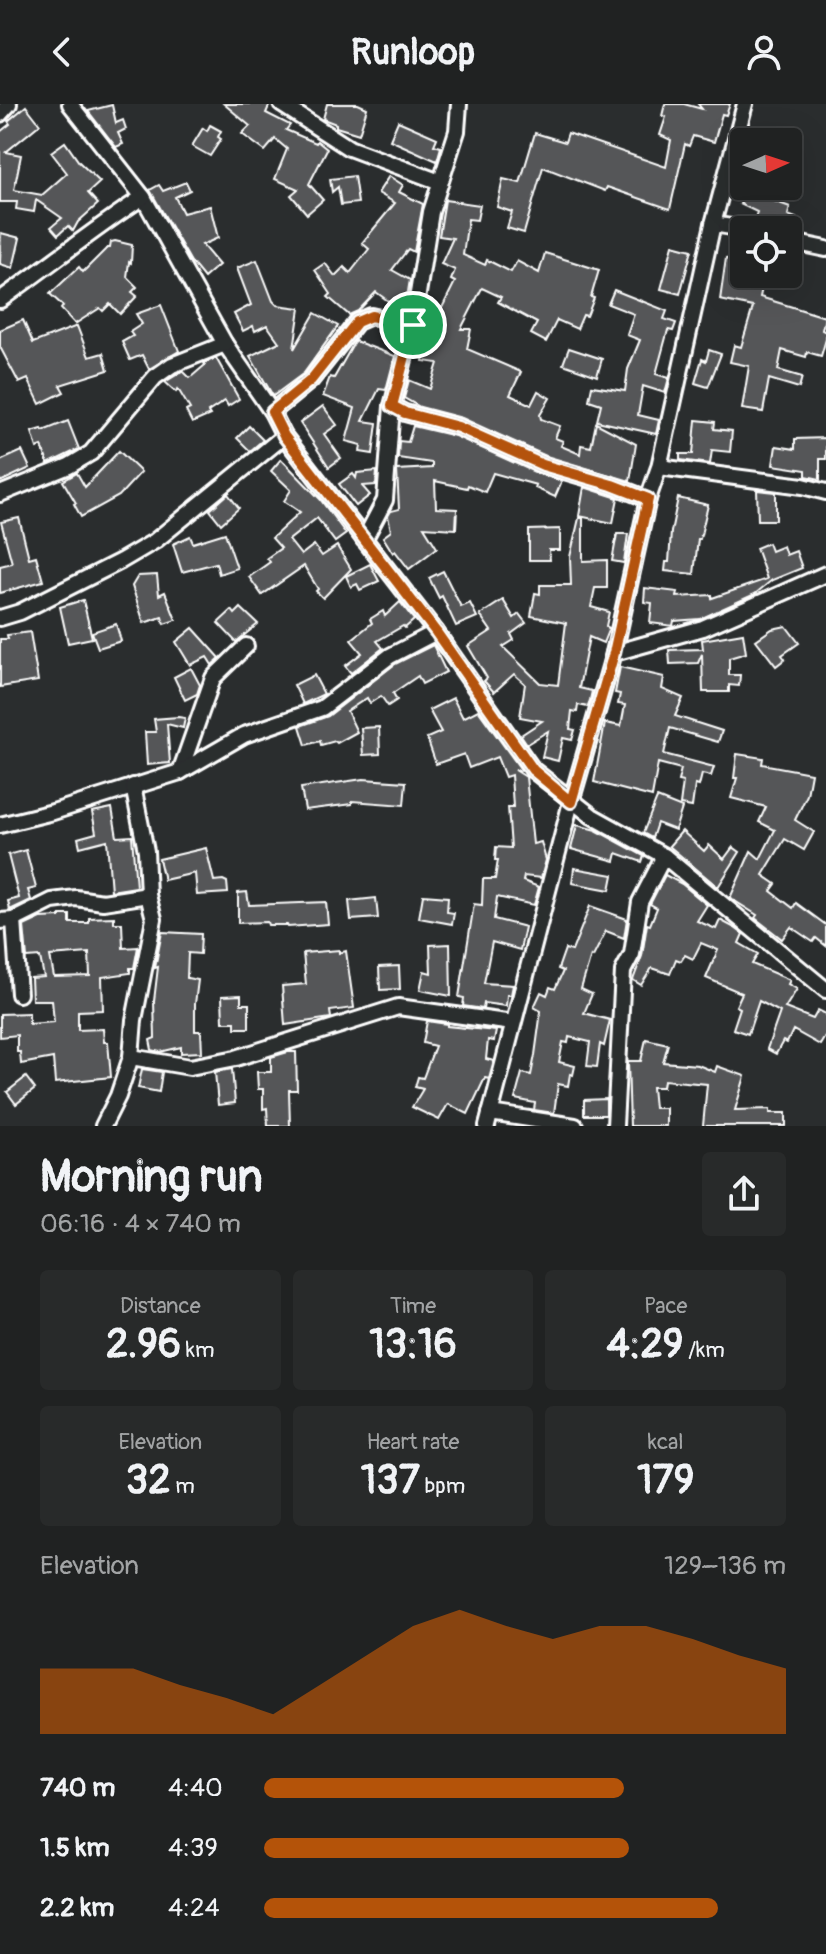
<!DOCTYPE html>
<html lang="en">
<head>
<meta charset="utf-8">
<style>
	body { margin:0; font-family:Pangolin,sans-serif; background:#282a2a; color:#f1f3f6; height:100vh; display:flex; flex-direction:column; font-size:30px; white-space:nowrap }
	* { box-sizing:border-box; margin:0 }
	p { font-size:26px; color:#a2a4a5 }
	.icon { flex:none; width:44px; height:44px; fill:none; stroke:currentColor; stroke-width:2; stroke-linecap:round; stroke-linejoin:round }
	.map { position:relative; height:1022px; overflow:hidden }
	.panel { display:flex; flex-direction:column; background:#202222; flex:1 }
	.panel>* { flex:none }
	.needle { width:52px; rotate:87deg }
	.buttons { position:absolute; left:730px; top:24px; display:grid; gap:16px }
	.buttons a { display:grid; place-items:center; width:72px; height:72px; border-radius:8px; background:#202222; box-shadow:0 8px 32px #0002,0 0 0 2px #3d3f40; font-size:40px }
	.pin { position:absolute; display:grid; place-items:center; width:68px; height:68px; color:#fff; margin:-34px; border:4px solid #fff; border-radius:50%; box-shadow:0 2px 8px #0007 }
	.round { display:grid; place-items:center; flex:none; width:84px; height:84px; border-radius:8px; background:#282a2a }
	.summary { display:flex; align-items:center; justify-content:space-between; height:136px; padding:0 40px }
	h1 { font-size:44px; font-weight:800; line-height:60px }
	.metrics { display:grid; grid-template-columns:repeat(3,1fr); gap:12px; height:136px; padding:8px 40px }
	.metrics div { display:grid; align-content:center; border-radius:8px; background:#282a2a; text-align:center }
	.metrics b { font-size:40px; font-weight:800 }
	.metrics small { font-size:22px; font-weight:400 }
	.metrics p { font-size:22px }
	.chart { height:224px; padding:16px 40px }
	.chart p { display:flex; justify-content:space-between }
	.chart svg { width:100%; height:144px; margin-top:8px; fill:#b45309; opacity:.7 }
	ul { padding:0 40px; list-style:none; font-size:26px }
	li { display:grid; grid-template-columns:128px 96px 1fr; align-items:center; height:60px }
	li i { height:20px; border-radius:10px; background:#b45309 }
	header { display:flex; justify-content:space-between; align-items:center; height:104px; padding:0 40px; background:#202222; font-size:36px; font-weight:800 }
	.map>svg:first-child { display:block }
	.building { fill:#555758; stroke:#fff; stroke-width:2; fill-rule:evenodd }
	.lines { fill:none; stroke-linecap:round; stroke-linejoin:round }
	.minor-casing { stroke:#fff; stroke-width:20 }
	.minor { stroke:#2a2d2e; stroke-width:14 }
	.route-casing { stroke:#fff; stroke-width:16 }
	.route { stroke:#b45309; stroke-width:10 }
</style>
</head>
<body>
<header><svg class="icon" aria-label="back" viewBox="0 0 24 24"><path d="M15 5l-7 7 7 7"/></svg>Runloop<svg class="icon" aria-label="person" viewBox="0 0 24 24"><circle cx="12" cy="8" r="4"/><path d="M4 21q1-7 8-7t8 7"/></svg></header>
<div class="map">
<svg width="826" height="1022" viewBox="0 0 826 1022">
	<rect width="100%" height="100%" fill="#2a2d2e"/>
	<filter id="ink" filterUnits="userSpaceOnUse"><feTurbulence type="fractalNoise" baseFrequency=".0125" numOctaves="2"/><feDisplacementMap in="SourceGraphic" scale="16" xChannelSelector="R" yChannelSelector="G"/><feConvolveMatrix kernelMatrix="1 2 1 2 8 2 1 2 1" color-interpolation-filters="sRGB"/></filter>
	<g filter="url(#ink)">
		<!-- building -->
		<g class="building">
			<polygon points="224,0 270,0 266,9 290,21 286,26 316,39 317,37 327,45 309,80 323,96 307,110 291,91 298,85 275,75 287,45 275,35 265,47 242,30 250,22"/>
			<polygon points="327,0 358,0 367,4 359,30 336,23 336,20 323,15"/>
			<polygon points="665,0 684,0 702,5 698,0 730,0 726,11 722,10 714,38 693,32 689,42 685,40 670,105 607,83 605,87 543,63 524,129 507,124 512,108 497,103 503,75 520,79 535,29 565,38 568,29 666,63 671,36 660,31 666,13 662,12"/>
			<polygon points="112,1 116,19 123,16 126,25 118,29 123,40 116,43 88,7"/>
			<polygon points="26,2 40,20 6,48 21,51 14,86 42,91 67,69 51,48 65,38 79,58 100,78 88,89 98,100 78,118 73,127 68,122 58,131 51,123 62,114 36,96 34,108 16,105 17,98 0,98 0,28 10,20 8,17"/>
			<polygon points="398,17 437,34 434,41 441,43 437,57 390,36"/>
			<polygon points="210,21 221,27 218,33 221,35 210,52 192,42 203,24 207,27"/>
			<polygon points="354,72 358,99 341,101 338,83 332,88 330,75"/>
			<polygon points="389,72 403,81 399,88 423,100 414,148 408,145 392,166 410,176 405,205 403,208 376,188 358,207 349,211 328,193 331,190 315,166 325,159 335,172 344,163 350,169 369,145 362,139 395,99 378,89"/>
			<polygon points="186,78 190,86 175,93 183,109 210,102 218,134 202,141 219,161 204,174 191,158 150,86 159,81 163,87"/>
			<polygon points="750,82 774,82 768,95 790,103 788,111 796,114 792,126 760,125 754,117 757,108 740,100"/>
			<polygon points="445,96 480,101 477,116 468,115 463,151 485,161 487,156 511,168 517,157 539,169 545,149 599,166 591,193 594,194 587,212 583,211 577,225 557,216 546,238 531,230 537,219 498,198 501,193 482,184 461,225 471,225 467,245 521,268 510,291 531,301 538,287 550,294 540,311 541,315 560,322 555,334 563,337 561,342 580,350 581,341 591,343 596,319 636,340 630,377 546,352 462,314 420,303 404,294 409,276 430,285 438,259 423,257 426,237 423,237 429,202 442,204 455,178 451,176 455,166 441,160 453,134 439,132"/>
			<polygon points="1,129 20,134 13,164 0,160"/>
			<polygon points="115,137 132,141 131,159 129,158 127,173 137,183 132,188 137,192 120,210 110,200 103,207 100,204 75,220 61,205 63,202 50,190 79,163 83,168 107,144 110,144 111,138"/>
			<polygon points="673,141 692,146 680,190 661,185"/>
			<polygon points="726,154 744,157 744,170 765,170 760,193 825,213 822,226 826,228 826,235 821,252 807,248 806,253 782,246 778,266 802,273 799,284 769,275 763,308 742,305 749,262 730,258 734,241 741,243 753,203 720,196"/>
			<polygon points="257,156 273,197 277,201 300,204 294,245 315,209 338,222 304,269 273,292 250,252 279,238 267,221 255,227 253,222 243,227 234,210 251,201 237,164"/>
			<polygon points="614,186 667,207 664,215 676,219 673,227 668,226 656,270 669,274 665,289 643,282 638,311 659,316 656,330 597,317 601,300 589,296 592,282 625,287 628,265 640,236 627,231 634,210 608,200"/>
			<polygon points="161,201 179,247 149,265 142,251 130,256 122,238 133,232 130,228 142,220 136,210"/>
			<polygon points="23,216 33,239 77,222 89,253 103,249 108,266 60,281 64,288 40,300 28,275 19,279 0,243 0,226"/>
			<polygon points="355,237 395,252 386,286 379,285 363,317 377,319 373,350 360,348 361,341 346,337 355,304 323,292 330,273 334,274"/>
			<polygon points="569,244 602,255 597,272 563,260"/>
			<polygon points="709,246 721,250 708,283 695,279 702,255 706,257"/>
			<polygon points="216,254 239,295 228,302 225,297 208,308 210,311 192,319 186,307 190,305 178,285 176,288 165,278 183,267 190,274 205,261 204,259"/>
			<polygon points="323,302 337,321 324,330 341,354 329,363 300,319"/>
			<polygon points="696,316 715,318 714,325 732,327 730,348 712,346 710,360 680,356 680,350 693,350"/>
			<polygon points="68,317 79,345 48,360 42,342 37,344 32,328 42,325 43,327"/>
			<polygon points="249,322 263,336 250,347 237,334"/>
			<polygon points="413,322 455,332 539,370 562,377 555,393 535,384 536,381 493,369 485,388 468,381 467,384 435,377 436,404 457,405 456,425 424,423 437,444 409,465 395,447 393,449 383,433 391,427 388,412 391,407 399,405 397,366 432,364 432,359 398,354 399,337 408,338"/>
			<polygon points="826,334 826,355 820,355 820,375 806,372 806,366 773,361 776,342 795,345 795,335"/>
			<polygon points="22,347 30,364 0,378 0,357"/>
			<polygon points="119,347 141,368 119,392 81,413 74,400 76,399 63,377 77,369 85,383"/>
			<polygon points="281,355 320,395 346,430 335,438 317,414 289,436 301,451 314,441 322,452 337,442 351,465 323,494 316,487 318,485 304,462 262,491 249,473 270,458 267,454 281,444 272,434 300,408 284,397 291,386 271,367"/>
			<polygon points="377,367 376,381 362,382 370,391 356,402 339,380 353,370 356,374 357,369"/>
			<polygon points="584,383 618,394 613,419 579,412"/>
			<polygon points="757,386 776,388 776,416 758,416"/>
			<polygon points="228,390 239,404 221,420 210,406"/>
			<polygon points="678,394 708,401 700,435 698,435 694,470 665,467 666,458 669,458 671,428"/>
			<polygon points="19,414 29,454 36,452 43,477 0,489 0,462 12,459 1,418"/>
			<polygon points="579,414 583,414 583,457 607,456 607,484 595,484 591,503 609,508 606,522 609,524 603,539 589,533 579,584 592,587 590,596 588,603 578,601 577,608 572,607 570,625 575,626 572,636 563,634 558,657 542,653 548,627 527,640 521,631 542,617 520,613 525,580 514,570 494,588 484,577 487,574 468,542 491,527 480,511 503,496 514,514 519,510 526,519 511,530 514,536 503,543 540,579 558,581 566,519 531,512 535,489 540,490 540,481 571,481 570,453"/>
			<polygon points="560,425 560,446 549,446 550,456 529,456 529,426"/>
			<polygon points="225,429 237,464 219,470 216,459 182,468 173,440 190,432 193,439"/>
			<polygon points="617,430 628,430 624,459 612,457"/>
			<polygon points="768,439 771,447 783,442 786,451 796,447 802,464 772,476 755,490 700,515 674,517 673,522 650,519 652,499 644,498 645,484 678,488 677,493 712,491 712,494 767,475 756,444"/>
			<polygon points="370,460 379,477 360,486 357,480 351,483 346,472"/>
			<polygon points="443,467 461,503 470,499 477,513 456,522 442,492 439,494 429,474"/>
			<polygon points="157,471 159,491 165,488 176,516 164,520 162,513 144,519 132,482 138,472"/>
			<polygon points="83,496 92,534 68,539 60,503"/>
			<polygon points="400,498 414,516 405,524 403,522 377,537 383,544 351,569 345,562 362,549 351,536 372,519 370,515 383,507 385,512"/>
			<polygon points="241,504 258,520 236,538 218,519 232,506 235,510"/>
			<polygon points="116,520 121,537 98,544 92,528"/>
			<polygon points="786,522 799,539 782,551 785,555 776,562 756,536 772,525"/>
			<polygon points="193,524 220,554 212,561 207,553 190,561 176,538"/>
			<polygon points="30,528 38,577 0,583 0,535 8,535 7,531"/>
			<polygon points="743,529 746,549 729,554 729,571 740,571 739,582 729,581 729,588 703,588 702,550 698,559 670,560 669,546 703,545 702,536"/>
			<polygon points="433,541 446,568 422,580 418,572 393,589 397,596 388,602 381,592 370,599 367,594 347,607 357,628 337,639 335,637 321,641 320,637 306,641 300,622 328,612 395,560"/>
			<polygon points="620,563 664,573 662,585 683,594 675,612 722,627 718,638 670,624 664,650 714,663 711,672 702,670 699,682 695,681 692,703 680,701 683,678 678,677 681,665 658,659 652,693 594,678 605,619 621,622 625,601 618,600 620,590 615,589"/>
			<polygon points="191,564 200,581 197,590 185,596 174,573"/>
			<polygon points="314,571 324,590 303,600 294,581"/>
			<polygon points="453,594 463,614 478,606 522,667 515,666 526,673 533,740 541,738 546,756 541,774 524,772 523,777 539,783 534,801 497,793 494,815 525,823 520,846 492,838 484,879 513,881 511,891 507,891 506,902 484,899 483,905 463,902 464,894 459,893 474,800 482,801 483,775 495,775 498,756 495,756 496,743 511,744 508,703 513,703 511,671 505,673 497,653 469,664 464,650 436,660 427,634 441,628 429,606"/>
			<polygon points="178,613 185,614 183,624 167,620 170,659 147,661 145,628 156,628 154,615"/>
			<polygon points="379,623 380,650 363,651 361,624"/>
			<polygon points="737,650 763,654 762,660 811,669 807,691 795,716 814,728 804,746 785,735 763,771 776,780 771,787 793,804 796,799 826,821 826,842 816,834 813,838 791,823 782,835 755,814 757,811 730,794 751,747 760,755 775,726 759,718 766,703 731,694 737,674 734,674"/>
			<polygon points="363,675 406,678 404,701 352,697 352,700 305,706 301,684"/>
			<polygon points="657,694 682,704 675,726 657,719 652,734 643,729"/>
			<polygon points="112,704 117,733 132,732 136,783 111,787 107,736 80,743 78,734 96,729 92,708"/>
			<polygon points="577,721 596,726 644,752 642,758 617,749 615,757 571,745"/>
			<polygon points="682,727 704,747 709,741 724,755 733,743 740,748 718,783 669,742"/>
			<polygon points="206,744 214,777 223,776 227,778 228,789 197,791 195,769 164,776 159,755"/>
			<polygon points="26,746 36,784 28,786 31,796 10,806 8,797 19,794 8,751"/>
			<polygon points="574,764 613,771 610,786 572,779"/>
			<polygon points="665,771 682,780 707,801 697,817 716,825 720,816 735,824 743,830 739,839 758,850 752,860 790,876 788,880 797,885 785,904 813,915 818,906 826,910 826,931 820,941 793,926 787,939 783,937 776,950 767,945 780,908 759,897 748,930 733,925 740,904 736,902 742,889 706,874 718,846 701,839 693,855 685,851 681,857 676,855 670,870 652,864 641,881 633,876 642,852 647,820 650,821 657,804 650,800"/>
			<polygon points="247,788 249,801 326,798 328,820 288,823 287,821 268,821 267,818 238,819 238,789"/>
			<polygon points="423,791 448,793 447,808 454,809 452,820 419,814"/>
			<polygon points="376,794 378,814 351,816 349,797"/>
			<polygon points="590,802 627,815 624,834 606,827 593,853 591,852 581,885 592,890 584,909 610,916 604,942 600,940 597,963 587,962 590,938 569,933 568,939 563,938 559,958 575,962 573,971 570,970 568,982 558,980 554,1009 534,1006 535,999 515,995 522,969 531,971 535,951 541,907 534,903 541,888 547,891 550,883 555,885 563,867 558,865 565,845 572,847"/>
			<path d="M60,811H70V819H89V814L114,813V819H122L123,844L138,843L134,864H130V869L102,873L103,906L78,907V926L103,925L104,938H108L111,973L55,979L53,954L21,960L20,948H17V931L0,933V910L29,909V920L54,918L52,896H32L31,874L44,873L40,853L27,854L24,822L41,814L60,813ZM89,849L90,872L54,873L50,852Z"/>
			<polygon points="162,828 201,830 200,850 188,849 187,874 198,876 195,900 195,927 201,927 202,948 181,949 181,943 160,948 152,946 150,936 155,934 154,897 158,863 155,864"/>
			<polygon points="450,840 451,892 420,886 424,867 431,869 430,841"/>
			<polygon points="339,846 339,849 346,847 354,904 330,907 331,914 285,921 282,882 306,880 303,849"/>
			<polygon points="399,862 400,885 380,886 379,863"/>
			<polygon points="241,891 241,900 249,900 249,924 235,924 235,918 223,918 222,892"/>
			<polygon points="427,917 447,920 447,922 496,927 494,937 488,936 486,955 494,957 489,975 485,974 468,1010 448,1000 439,1016 412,1003 423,985 415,983 418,973 423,974 435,942 423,939"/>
			<polygon points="646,935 668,940 663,958 698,961 715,968 717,962 745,972 735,1006 770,1005 770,1009 786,1009 786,1022 703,1022 707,980 664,976 663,983 652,983 654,1004 666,1004 666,1022 630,1022 628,957 641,957"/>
			<polygon points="288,948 296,948 297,986 289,986 290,1022 268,1022 267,1004 263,1005 263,985 258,985 257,968 271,968 271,953"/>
			<polygon points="142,965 162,968 159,988 138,984"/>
			<polygon points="232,965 235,999 218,1001 215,968"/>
			<polygon points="26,973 35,985 16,1000 7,988"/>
			<polygon points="606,995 606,1011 584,1011 584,996"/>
		</g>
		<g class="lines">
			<!-- minor casing -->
			<g class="minor-casing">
				<g id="minor">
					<polyline points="70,0 143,93 225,240 272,308 284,332 436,528 533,666 592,712 664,752 826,886"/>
					<polyline points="281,0 349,44 440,78"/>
					<polyline points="0,10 9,0"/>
					<polyline points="713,120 750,126"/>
					<polyline points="788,137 826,145"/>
					<path d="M0,196C48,162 94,125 143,93"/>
					<polyline points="392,302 405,309 458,323 543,361 612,381 648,395"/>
					<polyline points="272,308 311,276 357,218 371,212 413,221"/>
					<polyline points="659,363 803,382 826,388"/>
					<polyline points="0,390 69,362 91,349 155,273 172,261 225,240"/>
					<polyline points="364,436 385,396 392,302 413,221 431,108 457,27 459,0"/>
					<polyline points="0,514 20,508 121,457 155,437 284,332"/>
					<polyline points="614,549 648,395 659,363 713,120 745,0"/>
					<polyline points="180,668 213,574 246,542"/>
					<polyline points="0,721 53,708 180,668 244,631 322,604 390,552 436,528"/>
					<polyline points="14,816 19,890"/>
					<polyline points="0,817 14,816 52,797 76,794 103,798 148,791 146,747 133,682"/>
					<polyline points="131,953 190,963 236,954 398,903 513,919"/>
					<polyline points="490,1009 575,1022"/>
					<polyline points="103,1022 118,992 131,953 134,916 154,815 148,791"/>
					<polyline points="487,1022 571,698 614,549 703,524 826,470"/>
					<polyline points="615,1022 623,867 632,850 640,798 664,752"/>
				</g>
			</g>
			<!-- minor -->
			<use href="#minor" class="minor"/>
		</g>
	</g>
	<g class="lines" filter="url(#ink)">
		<!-- route casing -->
		<g class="route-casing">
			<polygon id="route" points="371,212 413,221 392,302 405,309 458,323 543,361 612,381 648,395 614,549 571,698 533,666 436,528 284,332 272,308 311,276 357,218"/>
		</g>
		<!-- route -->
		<use href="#route" class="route"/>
	</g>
</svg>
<div class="buttons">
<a><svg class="needle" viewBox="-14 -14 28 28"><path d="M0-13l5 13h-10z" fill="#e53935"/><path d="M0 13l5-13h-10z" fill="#a2a4a5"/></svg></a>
<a><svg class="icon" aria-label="locate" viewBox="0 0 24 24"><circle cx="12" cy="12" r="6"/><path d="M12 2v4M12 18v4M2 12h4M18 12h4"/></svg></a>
</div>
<div class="pin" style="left:413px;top:221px;background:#1e9e55"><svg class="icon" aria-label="arrive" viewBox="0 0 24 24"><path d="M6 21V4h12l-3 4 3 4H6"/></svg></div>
</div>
<section class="panel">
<div class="summary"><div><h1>Morning run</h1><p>06:16 · 4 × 740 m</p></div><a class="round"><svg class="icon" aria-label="share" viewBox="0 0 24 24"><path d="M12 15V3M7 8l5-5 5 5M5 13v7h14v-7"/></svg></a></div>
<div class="metrics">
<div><p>Distance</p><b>2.96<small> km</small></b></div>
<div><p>Time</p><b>13:16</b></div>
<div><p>Pace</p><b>4:29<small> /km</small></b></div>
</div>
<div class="metrics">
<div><p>Elevation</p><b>32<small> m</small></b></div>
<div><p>Heart rate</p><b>137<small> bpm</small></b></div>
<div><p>kcal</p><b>179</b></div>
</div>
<div class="chart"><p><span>Elevation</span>129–136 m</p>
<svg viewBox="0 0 160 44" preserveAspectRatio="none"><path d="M0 44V24L10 24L20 24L30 29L40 33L50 38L60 29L70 20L80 11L90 6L100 11L110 15L120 11L130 11L140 15L150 20L160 24V44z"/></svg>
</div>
<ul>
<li><b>740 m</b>4:40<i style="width:69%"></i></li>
<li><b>1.5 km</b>4:39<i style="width:70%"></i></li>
<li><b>2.2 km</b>4:24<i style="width:87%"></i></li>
</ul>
</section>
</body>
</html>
